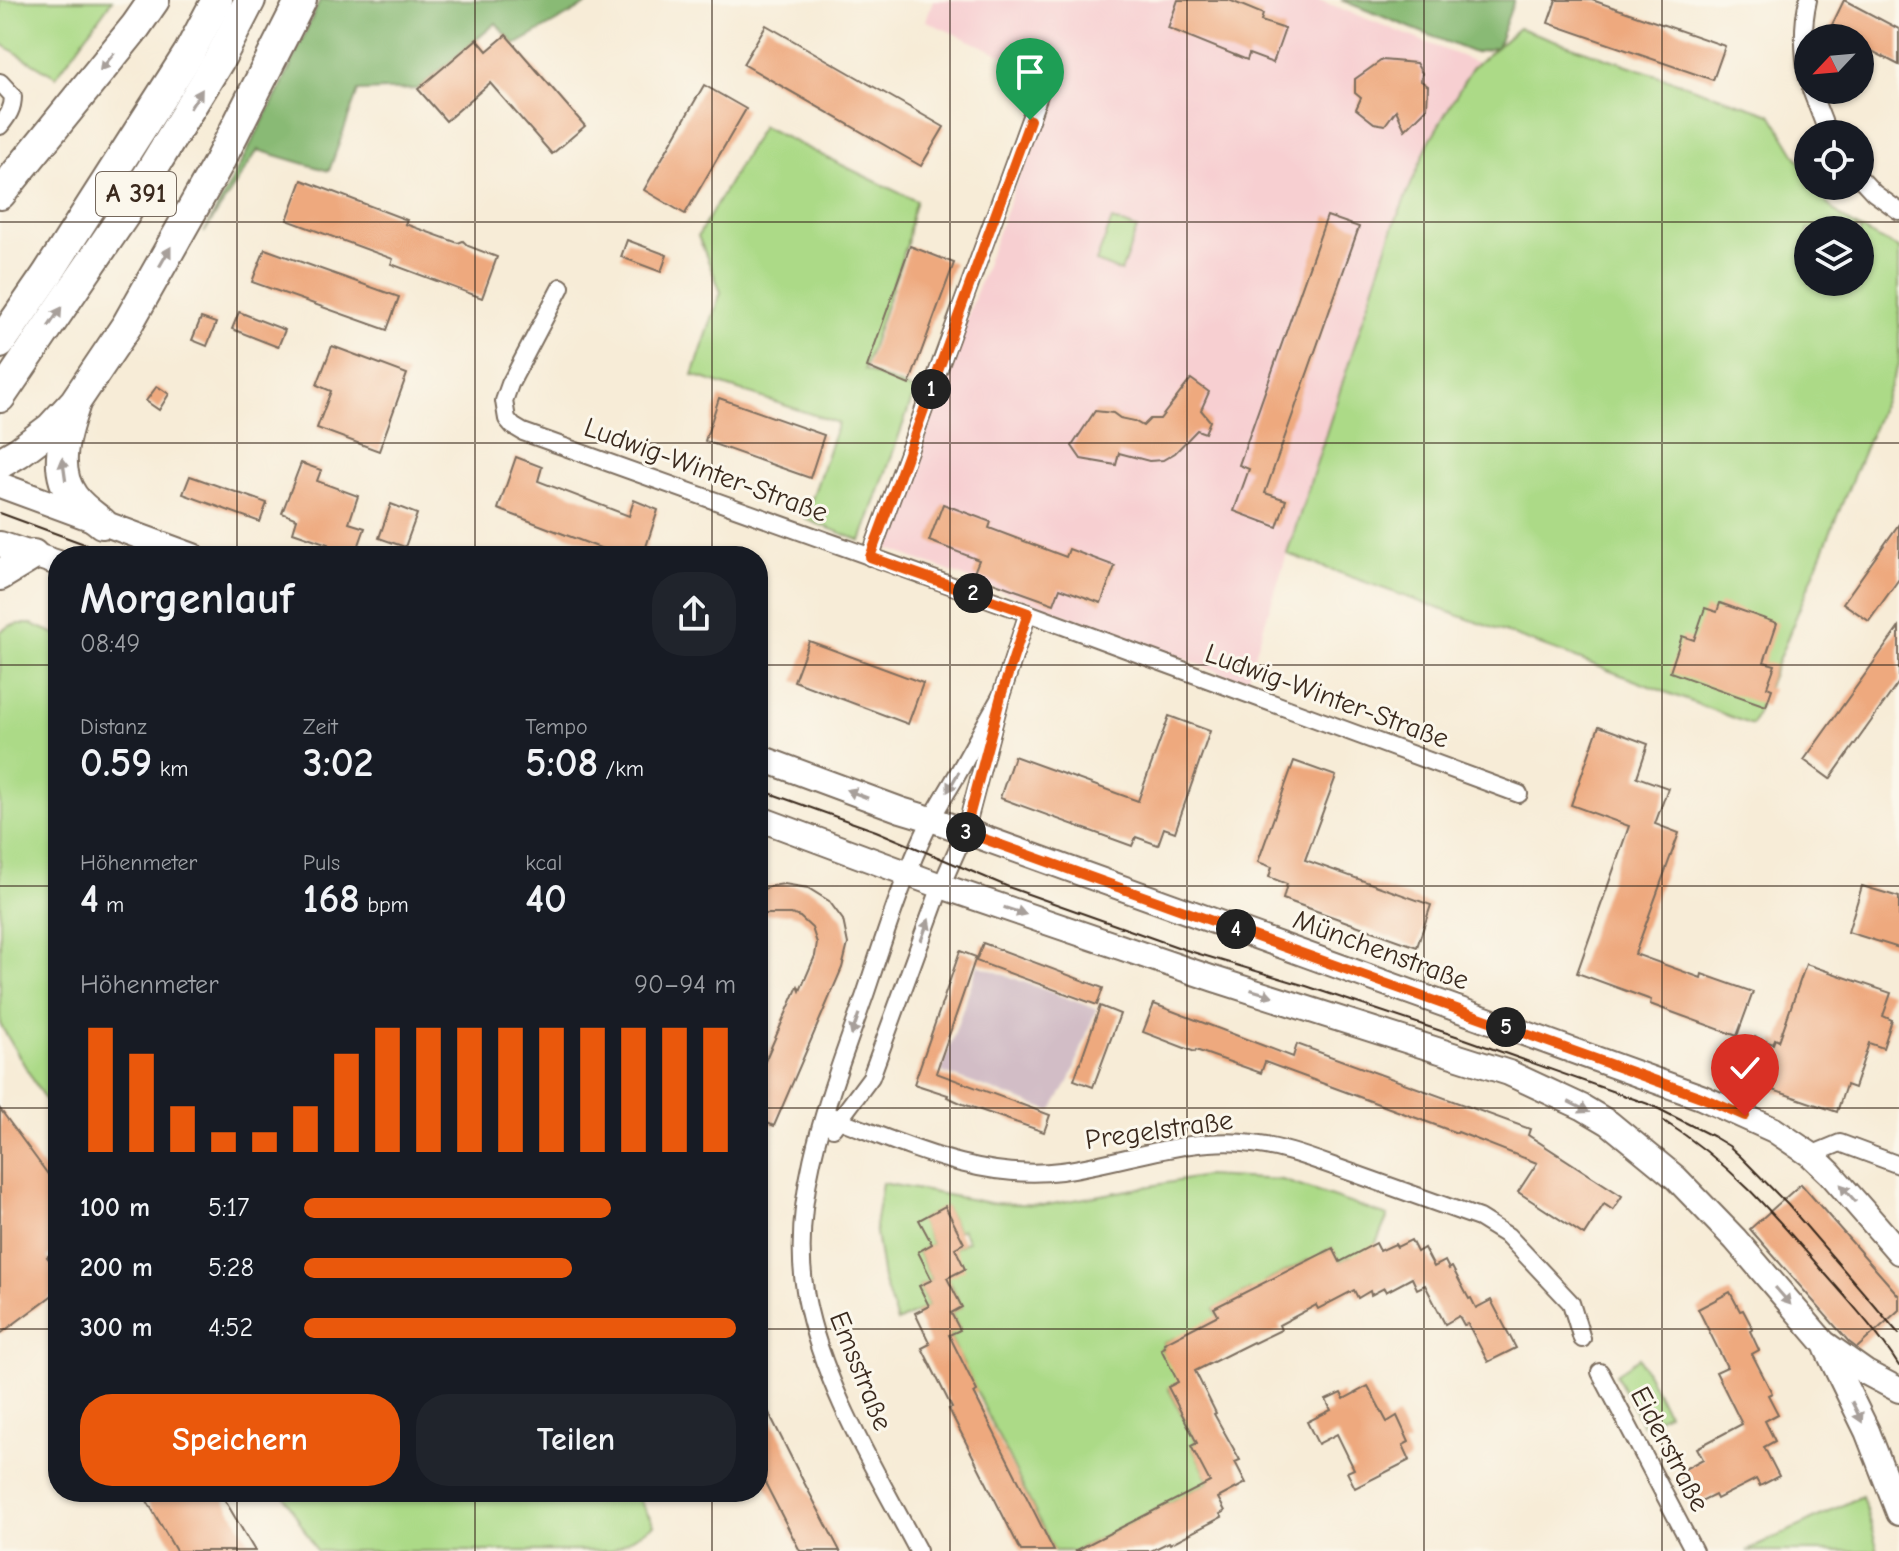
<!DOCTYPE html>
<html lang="de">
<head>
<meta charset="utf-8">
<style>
	body { margin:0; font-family:"Comic Neue",sans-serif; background:#20242c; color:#f1f3f6; height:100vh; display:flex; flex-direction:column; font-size:30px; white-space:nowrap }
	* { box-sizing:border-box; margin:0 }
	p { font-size:26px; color:#9ea1a6 }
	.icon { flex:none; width:44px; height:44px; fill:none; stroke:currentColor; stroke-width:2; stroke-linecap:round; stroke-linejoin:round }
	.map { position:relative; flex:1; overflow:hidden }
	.panel { position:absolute; left:48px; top:546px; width:720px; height:956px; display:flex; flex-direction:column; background:#171b24; border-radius:32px; box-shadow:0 2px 6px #0004 }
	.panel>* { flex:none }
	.needle { width:52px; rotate:244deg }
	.fabs { position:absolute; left:1794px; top:24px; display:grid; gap:16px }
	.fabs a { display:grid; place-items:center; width:80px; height:80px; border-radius:50%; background:#171b24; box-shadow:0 2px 6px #0004; font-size:40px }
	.pin { position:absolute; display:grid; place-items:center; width:68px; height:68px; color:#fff; margin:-82px -34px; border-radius:50% 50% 50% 0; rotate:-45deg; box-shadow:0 0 8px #0007 }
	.pin .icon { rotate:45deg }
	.km { position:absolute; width:40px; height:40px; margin:-20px; border-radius:50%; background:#222; color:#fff; font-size:22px; line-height:40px; text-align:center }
	.round { display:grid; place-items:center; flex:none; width:84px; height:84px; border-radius:32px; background:#20242c }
	.summary { display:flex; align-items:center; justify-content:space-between; height:136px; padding:0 32px }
	h1 { font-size:44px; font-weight:800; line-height:60px }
	.metrics { display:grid; grid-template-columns:repeat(3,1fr); gap:12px; height:136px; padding:8px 32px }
	.metrics div { display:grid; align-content:center }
	.metrics b { font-size:40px; font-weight:800 }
	.metrics small { font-size:22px; font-weight:400 }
	.metrics p { font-size:22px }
	.chart { height:224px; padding:16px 32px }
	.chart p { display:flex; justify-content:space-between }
	.chart svg { width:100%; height:144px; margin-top:8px; stroke:#ea580c; stroke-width:6 }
	.primary-button { display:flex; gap:16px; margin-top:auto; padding:16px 32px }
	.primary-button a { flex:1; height:92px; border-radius:32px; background:#ea580c; color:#fff; font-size:32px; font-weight:800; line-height:92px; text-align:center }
	.primary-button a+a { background:#20242c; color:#f1f3f6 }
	ul { padding:0 32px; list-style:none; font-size:26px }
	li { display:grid; grid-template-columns:128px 96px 1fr; align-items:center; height:60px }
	li i { height:20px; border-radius:10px; background:#ea580c }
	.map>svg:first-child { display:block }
	.built { fill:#f7cfd1 }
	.industrial { fill:#d2bdc6 }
	.green { fill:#acda87; stroke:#748252; stroke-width:2; fill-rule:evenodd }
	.forest { fill:#89ba74; stroke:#627249; stroke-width:2 }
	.building { fill:#eea97e }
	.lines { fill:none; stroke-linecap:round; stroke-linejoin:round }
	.street-casing { stroke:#7d6e5f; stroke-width:20 }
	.secondary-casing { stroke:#7d6e5f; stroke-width:28 }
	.highway-casing { stroke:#7d6e5f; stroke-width:34 }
	.street { stroke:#fff; stroke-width:16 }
	.secondary { stroke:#fff; stroke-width:24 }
	.highway { stroke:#fff; stroke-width:30 }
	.tram { stroke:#3b2a1e; stroke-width:2 }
	.oneway { fill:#a79f9a }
	.route-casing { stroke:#fff; stroke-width:16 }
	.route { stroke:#ea580c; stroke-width:10 }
	.grid { fill:none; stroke:#3b2a1e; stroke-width:2; stroke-opacity:0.55 }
	.labels { text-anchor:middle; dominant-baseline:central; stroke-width:6; stroke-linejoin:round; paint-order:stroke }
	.shield { fill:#fbf7ec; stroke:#75685c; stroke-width:2 }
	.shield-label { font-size:26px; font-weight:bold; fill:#3b2a1e }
	.street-label { font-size:28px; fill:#3b2a1e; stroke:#fbf7ec }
</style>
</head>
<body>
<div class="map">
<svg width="1899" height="1551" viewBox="0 0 1899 1551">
	<rect width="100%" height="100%" fill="#fbf7ec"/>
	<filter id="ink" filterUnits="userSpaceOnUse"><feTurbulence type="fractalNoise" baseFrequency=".0125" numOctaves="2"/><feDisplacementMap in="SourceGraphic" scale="16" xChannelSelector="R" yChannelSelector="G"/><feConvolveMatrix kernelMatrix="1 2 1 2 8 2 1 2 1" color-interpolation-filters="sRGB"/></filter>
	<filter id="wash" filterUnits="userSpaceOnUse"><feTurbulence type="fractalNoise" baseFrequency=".006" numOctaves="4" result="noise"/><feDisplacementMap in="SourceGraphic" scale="32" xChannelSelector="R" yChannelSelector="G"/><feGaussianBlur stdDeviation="1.8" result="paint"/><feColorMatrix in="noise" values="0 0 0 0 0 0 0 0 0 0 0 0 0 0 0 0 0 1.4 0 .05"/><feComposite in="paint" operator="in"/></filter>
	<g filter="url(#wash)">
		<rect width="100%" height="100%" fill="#f7ecd7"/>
		<!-- built -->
		<polygon class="built" points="933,0 1319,0 1483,65 1392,226 1246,682 884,547 1054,78 926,21"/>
		<!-- industrial -->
		<polygon class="industrial" points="978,965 1096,1009 1070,1080 1051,1111 941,1072"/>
		<!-- green -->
		<g class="green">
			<polygon points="0,0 112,0 56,77 0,43"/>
			<path d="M1519,28L1771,114L1808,175V186H1814C1833,219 1866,233 1899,248V364L1752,725L1568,655L1287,554L1393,227L1429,142L1472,68ZM1808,230H1860V282H1808Z"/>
			<polygon points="762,126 916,201 911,217 907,244 864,370 915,391 861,541 805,519 838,423 693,375 721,292 698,236"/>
			<polygon points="1112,220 1137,229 1121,272 1096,262"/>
			<polygon points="19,624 32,624 58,635 58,1122 0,1024 0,632 9,626"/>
			<polygon points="1205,1176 1282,1180 1388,1216 1376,1243 1355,1264 1351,1256 1340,1262 1332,1248 1322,1253 1326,1261 1313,1267 1308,1260 1265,1282 1256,1298 1251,1289 1214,1309 1221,1321 1176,1341 1174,1338 1164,1343 1165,1347 1161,1349 1181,1381 1168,1388 1197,1443 1192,1447 1210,1482 1075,1551 1054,1551 949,1335 959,1329 951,1313 962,1307 947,1278 955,1248 968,1241 962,1229 958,1231 945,1207 920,1220 932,1244 918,1252 932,1280 919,1286 929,1306 897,1322 883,1279 875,1226 882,1183 990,1203 1047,1205"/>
			<polygon points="1639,1358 1667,1413 1642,1425 1616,1374"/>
			<polygon points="282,1492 567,1492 571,1499 582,1492 635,1492 654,1525 611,1551 317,1551"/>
			<polygon points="1862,1496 1878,1551 1747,1551"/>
		</g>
		<!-- forest -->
		<g class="forest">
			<polygon points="320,0 595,0 515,45 496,23 418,89 358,91 329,171 258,150 204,233 281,87"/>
			<polygon points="1341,0 1514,0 1497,47 1474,53"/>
		</g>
		<g id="blocks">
			<!-- building -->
			<g class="building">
				<polygon points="1178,0 1229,0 1263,14 1261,21 1285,29 1273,63 1249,54 1247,60 1168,28"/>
				<polygon points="1556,0 1592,0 1725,46 1713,80 1548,23"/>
				<polygon points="1844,0 1899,29 1899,65 1860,45 1860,38 1847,38 1830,29"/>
				<polygon points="766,25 944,127 921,166 743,64"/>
				<polygon points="506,35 585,126 552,154 490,83 446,121 418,89 477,39 487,51"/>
				<polygon points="1382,60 1416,63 1422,73 1421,81 1428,86 1427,108 1405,130 1396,110 1385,125 1374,123 1356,109 1361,98 1355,93 1355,79"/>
				<polygon points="704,85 746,109 685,214 644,190"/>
				<polygon points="302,180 407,220 405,224 458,243 463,241 468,246 497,257 482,298 391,264 393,259 287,220"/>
				<polygon points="1327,216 1359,227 1265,493 1286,500 1277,527 1234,511 1249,469 1239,465"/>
				<polygon points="627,240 667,255 661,272 621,257"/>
				<polygon points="910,246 954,263 909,385 867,367"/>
				<polygon points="265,249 399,297 387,330 252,282"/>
				<polygon points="239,312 285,330 278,347 232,329"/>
				<polygon points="201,318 216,323 207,346 192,340"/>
				<polygon points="332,346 407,374 379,451 317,428 331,391 317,385"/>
				<polygon points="1191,379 1209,392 1201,410 1210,421 1205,433 1197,430 1175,453 1163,460 1149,461 1119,453 1116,465 1081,459 1072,446 1095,411 1113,413 1120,418 1134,421 1143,426 1150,419 1160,419"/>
				<polygon points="157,386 169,394 159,410 146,401"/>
				<polygon points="719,398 824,435 810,478 705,441"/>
				<polygon points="516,457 542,467 538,481 629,516 634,500 658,510 643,556 621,556 498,509"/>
				<polygon points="301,463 321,470 317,481 358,496 349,523 365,528 355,556 324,556 328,544 293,532 297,519 282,513"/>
				<polygon points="190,476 267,503 260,522 183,494"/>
				<polygon points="391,504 417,514 405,547 379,538"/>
				<polygon points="943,504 991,522 989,528 1066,557 1069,549 1115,566 1101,603 1060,588 1054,604 973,575 979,560 929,541"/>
				<polygon points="1899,524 1899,579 1869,621 1843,603"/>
				<polygon points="1720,603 1777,623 1764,662 1775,665 1767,687 1772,689 1766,706 1670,672 1682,636 1694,640 1705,608 1717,612"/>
				<polygon points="1899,627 1899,682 1830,779 1804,760"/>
				<polygon points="809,641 923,683 908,724 794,681"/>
				<polygon points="1169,716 1210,731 1175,832 1164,828 1158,845 1136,837 1132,846 1000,798 1014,756 1138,801"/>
				<polygon points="1599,726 1648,744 1637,777 1668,788 1655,824 1679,833 1635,954 1701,978 1702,974 1753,992 1737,1036 1650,1004 1651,1000 1577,973 1629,826 1571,805"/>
				<polygon points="1294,761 1336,776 1305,860 1431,905 1417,947 1283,899 1287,884 1269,877 1272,867 1258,862"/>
				<polygon points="784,884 808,888 829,901 843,920 848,944 842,968 774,1126 758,1119 758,1077 798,986 800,991 815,956 817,943 812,928 800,917 791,914 758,914 758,891 772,886"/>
				<polygon points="1862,886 1899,897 1899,948 1848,932"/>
				<polygon points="983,943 1103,988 1097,1005 976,961"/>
				<polygon points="960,951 976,957 936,1073 1050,1115 1044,1132 963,1104 947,1097 948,1095 914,1084"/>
				<polygon points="1806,964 1891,993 1883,1016 1892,1020 1883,1048 1869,1043 1854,1088 1846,1085 1837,1112 1741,1079 1755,1037 1773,1044 1775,1039 1779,1041"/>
				<polygon points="1154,1004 1293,1057 1297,1044 1530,1129 1528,1135 1622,1196 1613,1210 1604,1204 1584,1235 1518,1192 1537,1163 1458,1132 1457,1133 1265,1062 1261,1073 1196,1050 1195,1052 1143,1032"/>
				<polygon points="1100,1006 1120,1014 1093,1087 1074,1080"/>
				<polygon points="0,1109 58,1188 58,1248 47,1257 58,1271 58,1291 0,1334"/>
				<polygon points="1801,1184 1899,1296 1899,1310 1857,1348 1849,1342 1750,1229"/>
				<polygon points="945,1206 964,1243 955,1248 965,1269 947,1278 962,1307 951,1313 960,1330 949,1335 977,1391 974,1393 1054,1551 1021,1551 949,1409 952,1408 922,1348 930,1344 915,1313 929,1306 919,1286 932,1280 918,1252 932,1244 919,1220"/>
				<polygon points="1411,1240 1417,1252 1424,1248 1434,1267 1445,1261 1449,1269 1452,1267 1469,1299 1471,1298 1476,1308 1491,1300 1516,1348 1488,1362 1468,1324 1464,1325 1459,1316 1445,1324 1425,1285 1417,1289 1412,1278 1386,1292 1384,1288 1371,1295 1370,1291 1358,1298 1354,1290 1318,1309 1316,1305 1279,1325 1281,1330 1254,1343 1253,1342 1195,1371 1216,1413 1214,1414 1240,1460 1235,1462 1246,1483 1218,1498 1225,1511 1220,1514 1222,1517 1170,1544 1169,1542 1151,1551 1075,1551 1210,1482 1191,1446 1197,1443 1168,1387 1178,1382 1161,1349 1165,1347 1164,1343 1218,1315 1214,1308 1333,1248 1340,1262 1376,1243 1380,1251 1395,1244 1397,1247"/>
				<polygon points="1730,1292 1740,1311 1743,1310 1753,1329 1750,1331 1759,1350 1752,1354 1772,1393 1768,1395 1778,1414 1765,1421 1775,1441 1764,1447 1779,1476 1760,1486 1756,1479 1717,1499 1715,1495 1697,1504 1679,1472 1703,1459 1697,1448 1742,1424 1716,1372 1727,1367 1698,1309"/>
				<polygon points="1368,1386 1387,1422 1397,1416 1409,1442 1403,1445 1410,1460 1355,1488 1347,1472 1354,1469 1337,1434 1318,1444 1307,1422 1331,1410 1326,1400 1341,1393 1344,1399"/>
				<polygon points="758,1391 798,1471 840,1551 800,1551 777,1506 758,1469"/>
				<polygon points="142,1492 220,1492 255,1551 176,1551"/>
			</g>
		</g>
	</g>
	<g filter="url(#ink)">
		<use href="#blocks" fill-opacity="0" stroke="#7d6e5f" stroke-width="2"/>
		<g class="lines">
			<!-- street casing -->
			<g class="street-casing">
				<g id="street">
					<path d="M1808,0C1802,26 1803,53 1808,79"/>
					<path d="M0,82L13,96C13,109 8,116 0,126"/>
					<polyline points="1811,90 1828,134"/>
					<polyline points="1860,178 1874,193 1899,211"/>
					<polyline points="561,287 510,384 504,401 507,419 513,426 523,432 1028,613 1519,794"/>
					<polyline points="870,557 1043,84"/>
					<path d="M826,1113L839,1120C910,1147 983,1181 1061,1171C1124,1163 1189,1135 1253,1144C1288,1148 1320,1162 1353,1173C1395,1188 1437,1203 1479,1218L1508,1236L1571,1303L1582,1339"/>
					<polyline points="833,1128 871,1077 941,886 965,832 1001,696 1028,613"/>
					<polyline points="1811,1155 1840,1143 1899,1165"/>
					<polyline points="1600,1372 1694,1551"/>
					<path d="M918,1551C876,1471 823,1386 806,1297C787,1196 833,1087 866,992C885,935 903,877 930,822C938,806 948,791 957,775C972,749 986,722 1001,696"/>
				</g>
			</g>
			<!-- secondary casing -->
			<g class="secondary-casing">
				<g id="secondary">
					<polyline points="0,485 193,556"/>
					<polyline points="0,544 58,563"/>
					<polyline points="758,757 901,810 931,819 1701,1097 1774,1130 1811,1155 1830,1173 1899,1252"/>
					<polyline points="758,818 941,886 1214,979 1509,1073 1582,1107 1609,1123 1676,1178 1735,1239 1824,1343 1865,1372 1899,1390"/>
					<polyline points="1827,1349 1867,1431 1899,1513"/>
				</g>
			</g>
			<!-- highway casing -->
			<g class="highway-casing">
				<g id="highway">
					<polyline points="0,194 136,26 154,0"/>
					<polyline points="0,343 47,275 189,53 217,0"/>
					<polyline points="0,397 124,215 219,60 250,0"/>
					<path d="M74,406C64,435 53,470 73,497C81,508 92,515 102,523"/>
					<polyline points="0,463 19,452 51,428 75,402 127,325 219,162 301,0"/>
					<polyline points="0,575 33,555"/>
				</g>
			</g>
			<!-- street -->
			<use href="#street" class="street"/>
			<!-- secondary -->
			<use href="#secondary" class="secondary"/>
			<!-- highway -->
			<use href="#highway" class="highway"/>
			<!-- tram -->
			<g class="tram">
				<polyline points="0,513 117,556"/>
				<polyline points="758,789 876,831 1011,888 1186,950 1306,986 1465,1039 1651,1105 1714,1137 1729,1146 1741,1157 1788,1205 1899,1334"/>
				<path d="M1664,1121C1729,1162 1772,1212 1821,1269C1848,1300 1877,1331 1899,1366"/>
			</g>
		</g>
		<!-- one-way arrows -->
		<defs><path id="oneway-solid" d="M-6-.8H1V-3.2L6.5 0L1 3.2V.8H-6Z" transform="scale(2)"/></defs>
		<g class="oneway">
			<use href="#oneway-solid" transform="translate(107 62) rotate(129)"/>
			<use href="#oneway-solid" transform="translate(196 99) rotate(-58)"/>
			<use href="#oneway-solid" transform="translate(165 257) rotate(-60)"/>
			<use href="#oneway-solid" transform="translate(55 317) rotate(-56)"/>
			<use href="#oneway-solid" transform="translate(64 469) rotate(-98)"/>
			<use href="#oneway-solid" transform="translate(953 782) rotate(120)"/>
			<use href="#oneway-solid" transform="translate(857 794) rotate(-159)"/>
			<use href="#oneway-solid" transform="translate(1015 911) rotate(18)"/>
			<use href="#oneway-solid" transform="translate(925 930) rotate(-70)"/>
			<use href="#oneway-solid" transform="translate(1262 993) rotate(17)"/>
			<use href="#oneway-solid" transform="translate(855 1025) rotate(109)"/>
			<use href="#oneway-solid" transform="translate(1579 1107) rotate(27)"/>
			<use href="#oneway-solid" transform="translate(1848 1193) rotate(-131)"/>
			<use href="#oneway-solid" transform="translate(1783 1296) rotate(49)"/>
			<use href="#oneway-solid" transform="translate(1857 1412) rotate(64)"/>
		</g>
	</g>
	<g class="lines" filter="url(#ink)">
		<!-- route casing -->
		<g class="route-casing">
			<polyline id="route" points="1030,120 870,557 1028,613 1001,696 965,832 1701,1097 1745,1116"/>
		</g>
		<!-- route -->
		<use href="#route" class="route"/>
	</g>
	<!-- grid -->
	<path class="grid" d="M237,0V556M475,0V556M712,0V556M950,0V1551M1187,0V1551M1424,0V1551M1662,0V1551M0,222H1899M0,443H1899M0,665H58M758,665H1899M0,886H58M758,886H1899M0,1108H58M758,1108H1899M0,1329H58M758,1329H1899M237,1492V1551M475,1492V1551M712,1492V1551"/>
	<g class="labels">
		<!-- shield labels -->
		<rect class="shield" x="96" y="172" width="80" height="44" rx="6"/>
		<g class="shield-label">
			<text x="136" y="194">A 391</text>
		</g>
		<!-- street labels -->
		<g class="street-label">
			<text transform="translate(706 470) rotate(20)">Ludwig-Winter-Straße</text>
			<text transform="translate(1327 696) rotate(20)">Ludwig-Winter-Straße</text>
			<text transform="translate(1381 950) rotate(20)">Münchenstraße</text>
			<text transform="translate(1159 1130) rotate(-8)">Pregelstraße</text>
			<text transform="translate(861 1371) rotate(68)">Emsstraße</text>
			<text transform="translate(1670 1449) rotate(62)">Eiderstraße</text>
		</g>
	</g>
</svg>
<div class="fabs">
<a><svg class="needle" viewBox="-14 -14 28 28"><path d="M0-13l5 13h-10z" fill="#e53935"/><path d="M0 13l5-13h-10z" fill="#9ea1a6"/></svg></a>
<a><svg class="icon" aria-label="locate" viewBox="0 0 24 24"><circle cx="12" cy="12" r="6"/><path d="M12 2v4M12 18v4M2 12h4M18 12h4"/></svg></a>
<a><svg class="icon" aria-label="layers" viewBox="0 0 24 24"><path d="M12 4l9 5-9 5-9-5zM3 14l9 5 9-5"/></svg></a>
</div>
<div class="pin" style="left:1030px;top:120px;background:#1e9e55"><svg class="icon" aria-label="arrive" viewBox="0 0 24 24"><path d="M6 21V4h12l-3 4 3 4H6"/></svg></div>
<div class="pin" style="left:1745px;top:1116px;background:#d93025"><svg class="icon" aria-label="check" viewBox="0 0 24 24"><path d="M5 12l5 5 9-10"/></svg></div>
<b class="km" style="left:931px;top:389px">1</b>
<b class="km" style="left:973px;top:593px">2</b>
<b class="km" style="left:966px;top:832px">3</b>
<b class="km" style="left:1236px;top:929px">4</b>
<b class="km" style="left:1506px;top:1027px">5</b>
<section class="panel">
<div class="summary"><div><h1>Morgenlauf</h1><p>08:49</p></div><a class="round"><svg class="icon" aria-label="share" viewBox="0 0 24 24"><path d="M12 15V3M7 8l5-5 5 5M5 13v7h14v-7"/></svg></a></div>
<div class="metrics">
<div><p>Distanz</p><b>0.59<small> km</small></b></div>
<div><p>Zeit</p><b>3:02</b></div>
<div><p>Tempo</p><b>5:08<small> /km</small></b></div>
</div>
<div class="metrics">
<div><p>Höhenmeter</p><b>4<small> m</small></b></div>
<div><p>Puls</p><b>168<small> bpm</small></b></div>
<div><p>kcal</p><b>40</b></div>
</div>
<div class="chart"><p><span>Höhenmeter</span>90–94 m</p>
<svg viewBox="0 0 160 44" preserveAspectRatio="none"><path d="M5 44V6M15 44V14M25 44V30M35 44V38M45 44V38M55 44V30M65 44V14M75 44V6M85 44V6M95 44V6M105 44V6M115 44V6M125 44V6M135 44V6M145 44V6M155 44V6"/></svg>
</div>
<ul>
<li><b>100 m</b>5:17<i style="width:71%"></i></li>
<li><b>200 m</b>5:28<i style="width:62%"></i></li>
<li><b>300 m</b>4:52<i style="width:100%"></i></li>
</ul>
<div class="primary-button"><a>Speichern</a><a>Teilen</a></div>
</section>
</div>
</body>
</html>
